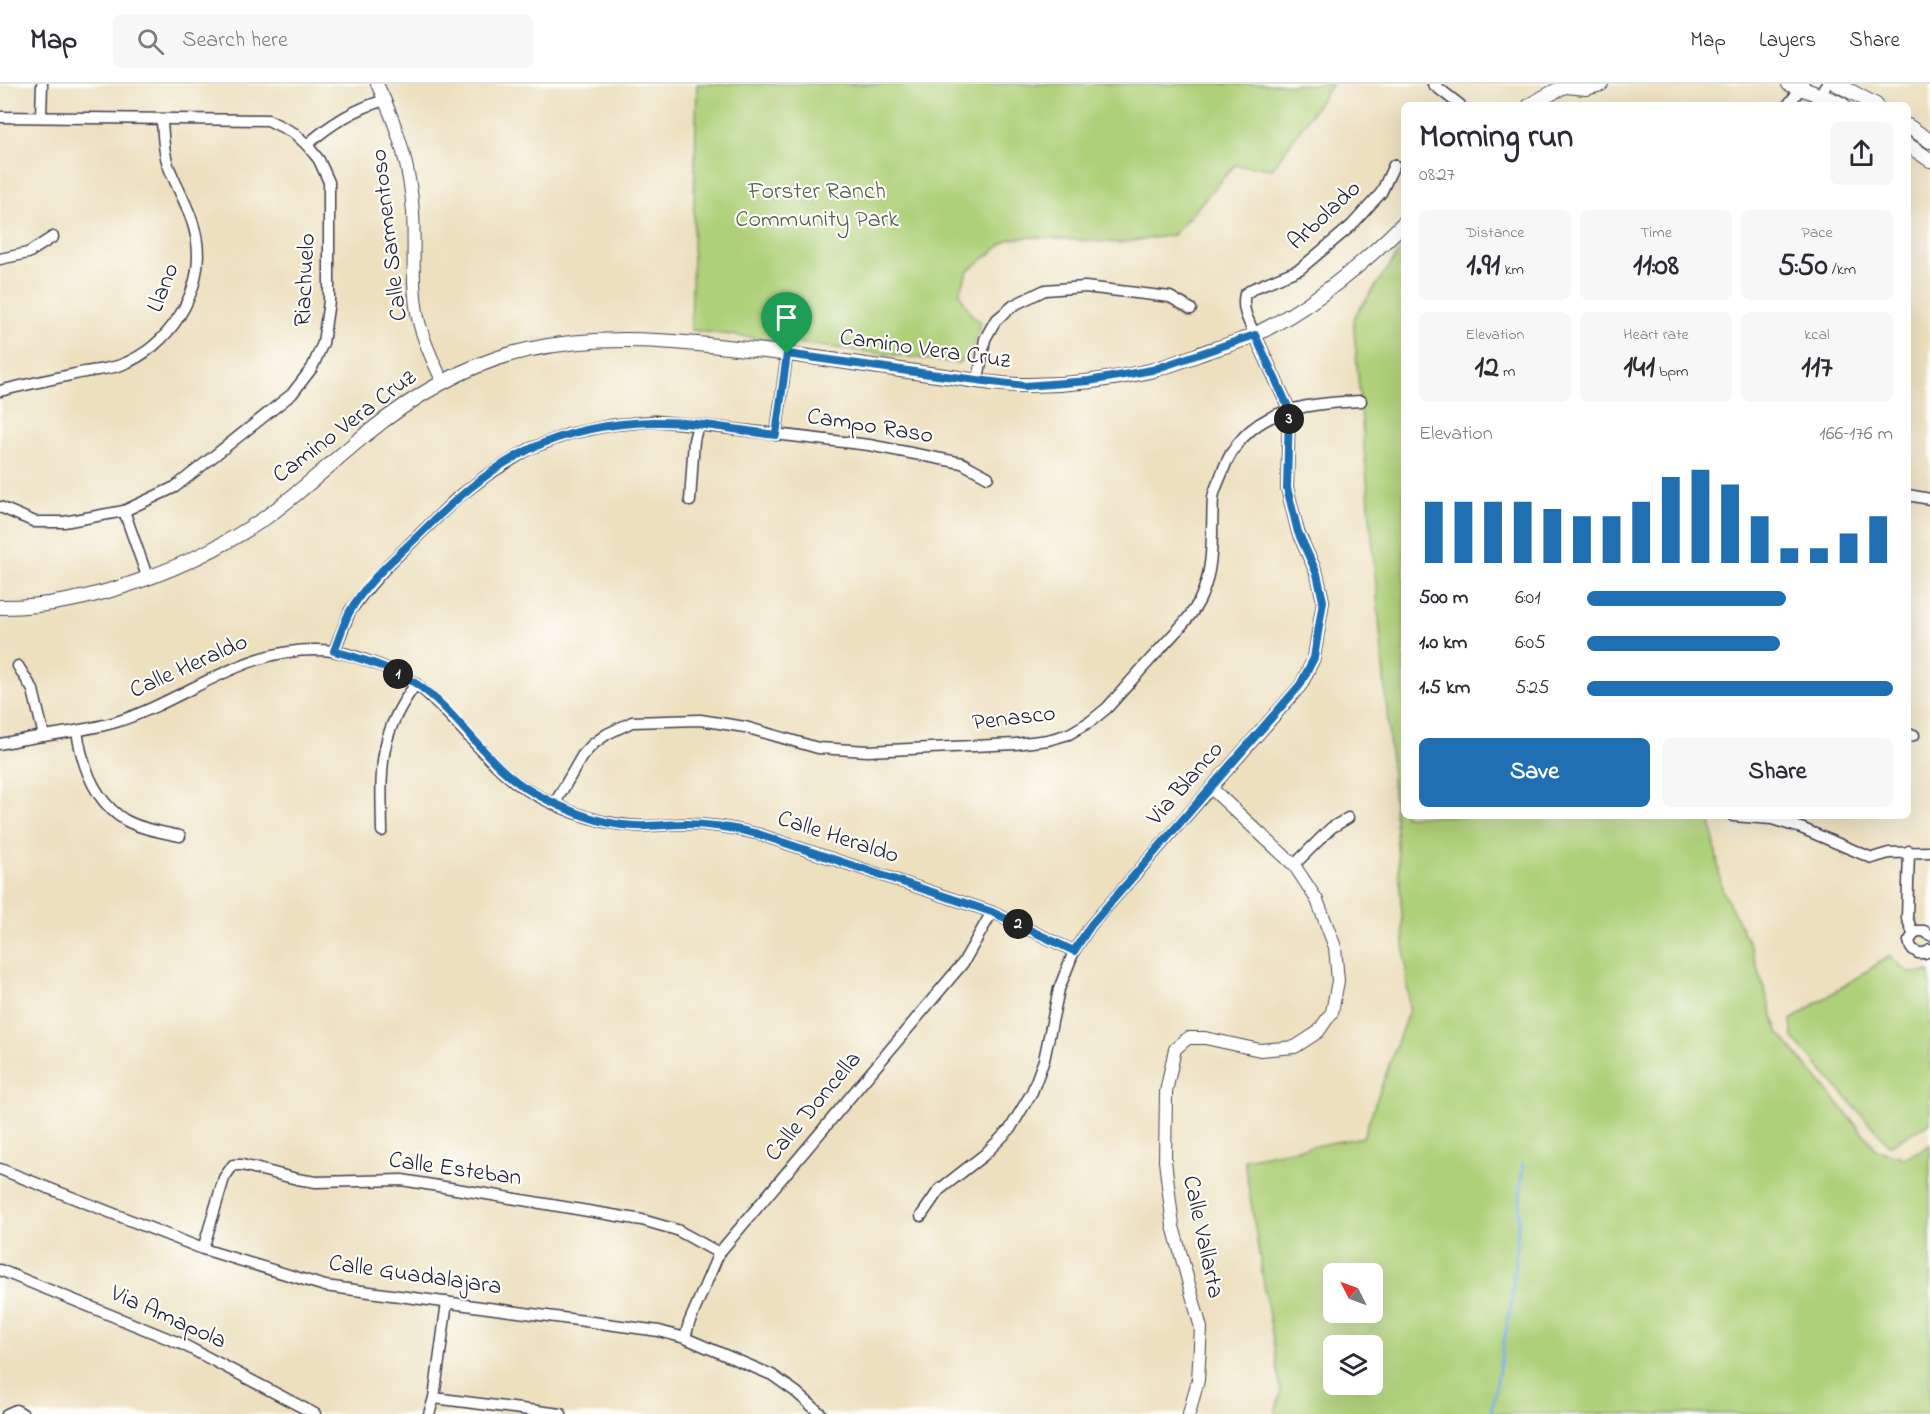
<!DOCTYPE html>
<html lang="en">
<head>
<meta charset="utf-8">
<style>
	body { margin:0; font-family:"Indie Flower",sans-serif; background:#f7f7f7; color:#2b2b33; height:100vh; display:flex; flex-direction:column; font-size:22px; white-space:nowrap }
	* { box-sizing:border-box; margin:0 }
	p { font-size:20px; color:#7c7c81 }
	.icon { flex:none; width:33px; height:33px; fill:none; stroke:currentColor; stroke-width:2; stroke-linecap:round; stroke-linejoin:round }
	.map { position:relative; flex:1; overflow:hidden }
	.drawer { position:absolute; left:1401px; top:18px; width:510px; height:717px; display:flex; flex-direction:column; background:#fff; border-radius:9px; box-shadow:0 6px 24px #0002 }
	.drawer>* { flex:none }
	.needle { width:39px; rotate:312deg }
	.controls { position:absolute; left:1323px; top:1179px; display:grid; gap:12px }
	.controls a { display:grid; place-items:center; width:60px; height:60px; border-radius:9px; background:#fff; box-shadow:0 6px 24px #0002; font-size:30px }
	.pin { position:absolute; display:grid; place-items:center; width:51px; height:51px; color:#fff; margin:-62px -26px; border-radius:50% 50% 50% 0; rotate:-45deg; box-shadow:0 0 6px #0007 }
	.pin .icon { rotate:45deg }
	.km { position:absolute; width:30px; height:30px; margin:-15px; border-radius:50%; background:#222; color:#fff; font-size:16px; line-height:30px; text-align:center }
	.round { display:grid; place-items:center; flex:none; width:63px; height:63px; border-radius:9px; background:#f7f7f7 }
	.head { display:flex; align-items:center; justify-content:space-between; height:102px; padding:0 18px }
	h1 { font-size:33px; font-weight:800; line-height:45px }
	.metrics { display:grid; grid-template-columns:repeat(3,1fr); gap:9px; height:102px; padding:6px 18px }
	.metrics div { display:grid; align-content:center; border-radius:9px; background:#f7f7f7; text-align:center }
	.metrics b { font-size:30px; font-weight:800 }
	.metrics small { font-size:16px; font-weight:400 }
	.metrics p { font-size:16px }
	.chart { height:168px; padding:12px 18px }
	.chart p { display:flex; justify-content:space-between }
	.chart svg { width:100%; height:108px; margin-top:6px; stroke:#1f6fb2; stroke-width:6 }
	.button { display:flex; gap:12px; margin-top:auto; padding:12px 18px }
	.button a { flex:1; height:69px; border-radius:9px; background:#1f6fb2; color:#fff; font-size:24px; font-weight:800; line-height:69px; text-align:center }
	.button a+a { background:#f7f7f7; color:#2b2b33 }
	ul { padding:0 18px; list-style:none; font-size:20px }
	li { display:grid; grid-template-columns:96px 72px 1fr; align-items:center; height:45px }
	li i { height:15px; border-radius:8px; background:#1f6fb2 }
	header { display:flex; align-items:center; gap:36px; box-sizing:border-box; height:84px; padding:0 30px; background:#fff; border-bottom:2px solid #e1e1e2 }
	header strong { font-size:28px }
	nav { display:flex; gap:33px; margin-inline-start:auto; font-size:21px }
	.search { width:420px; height:54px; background:#f7f7f7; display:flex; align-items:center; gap:15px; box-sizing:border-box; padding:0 21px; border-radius:9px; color:#7c7c81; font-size:22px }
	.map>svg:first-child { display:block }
	.green { fill:#aed078; stroke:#68795a; stroke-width:1.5; fill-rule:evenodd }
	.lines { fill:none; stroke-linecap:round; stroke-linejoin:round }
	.stream { stroke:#76a9e3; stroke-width:3 }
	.minor-casing { stroke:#403e4f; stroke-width:13 }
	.tertiary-casing { stroke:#403e4f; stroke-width:14 }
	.secondary-casing { stroke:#403e4f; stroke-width:16 }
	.minor { stroke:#fff; stroke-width:10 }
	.tertiary { stroke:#fff; stroke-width:12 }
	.secondary { stroke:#fff; stroke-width:14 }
	.route-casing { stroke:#fff; stroke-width:12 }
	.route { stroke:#1f6fb2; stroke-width:8 }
	.labels { text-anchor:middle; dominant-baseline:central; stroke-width:4.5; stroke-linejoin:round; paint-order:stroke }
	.park-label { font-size:24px; fill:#535f50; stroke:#fdfcf7 }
	.street-label { font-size:24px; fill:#22223b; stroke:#fdfcf7 }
</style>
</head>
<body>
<header>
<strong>Map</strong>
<div class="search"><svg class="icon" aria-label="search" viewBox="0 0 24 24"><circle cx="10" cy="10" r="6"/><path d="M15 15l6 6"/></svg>Search here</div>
<nav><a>Map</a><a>Layers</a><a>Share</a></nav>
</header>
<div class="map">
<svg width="1930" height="1330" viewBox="0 0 1930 1330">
	<rect width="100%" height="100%" fill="#fdfcf7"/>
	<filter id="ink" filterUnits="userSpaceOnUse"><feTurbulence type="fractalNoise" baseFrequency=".0167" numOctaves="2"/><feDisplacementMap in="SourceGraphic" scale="12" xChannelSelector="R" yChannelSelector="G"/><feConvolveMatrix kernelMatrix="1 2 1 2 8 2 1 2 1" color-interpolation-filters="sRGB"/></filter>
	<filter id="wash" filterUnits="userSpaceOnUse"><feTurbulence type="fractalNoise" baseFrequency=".008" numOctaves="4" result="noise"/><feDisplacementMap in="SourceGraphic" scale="24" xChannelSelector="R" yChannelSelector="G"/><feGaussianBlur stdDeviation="1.35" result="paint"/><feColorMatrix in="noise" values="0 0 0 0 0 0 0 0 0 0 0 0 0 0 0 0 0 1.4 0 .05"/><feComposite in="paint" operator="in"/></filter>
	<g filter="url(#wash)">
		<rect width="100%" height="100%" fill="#ede0bf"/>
		<!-- green -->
		<g class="green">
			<polygon points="697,0 1332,0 1272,85 1235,81 1173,151 1119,159 1034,153 1009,155 968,187 959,209 972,231 981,238 971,270 958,279 691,246"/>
			<path d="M1404,161V732H1710L1722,805L1751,863L1778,948L1877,1066L1905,1074L1930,1061V1330H1275L1281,1307L1244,1075L1363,1053L1409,926L1388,639L1353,235ZM1334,1190H1372V1228H1334ZM1334,1262H1372V1300H1334Z"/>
			<polygon points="1890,872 1909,889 1930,888 1930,1039 1889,1061 1793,954 1791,936"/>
		</g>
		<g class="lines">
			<!-- stream -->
			<polyline class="stream" points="1491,1330 1512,1214 1523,1080"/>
		</g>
	</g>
	<g filter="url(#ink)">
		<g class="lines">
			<!-- minor casing -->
			<g class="minor-casing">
				<g id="minor">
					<polyline points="1433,0 1460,21"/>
					<polyline points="1788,21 1804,0"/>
					<polyline points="1814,21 1827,0"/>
					<polyline points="0,33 268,36 294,49 307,61 319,76 329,98 329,217 323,259 312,284 292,310 175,403 124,427 64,438 35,438 0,423"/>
					<polyline points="41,33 42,0"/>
					<path d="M307,61C330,40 354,25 385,16"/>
					<polyline points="0,175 28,169 53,153"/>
					<path d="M1255,251C1249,238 1241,225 1245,210L1254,204L1300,185L1351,142L1381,109L1394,81"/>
					<polyline points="978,296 985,255 995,237 1014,221 1045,206 1085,203 1170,213 1191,225"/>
					<path d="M0,307C28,300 57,294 85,288C96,286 110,285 121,281C169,263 204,208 197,158C193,129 178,107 168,81C163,66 163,51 162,36"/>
					<polyline points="776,351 787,270"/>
					<polyline points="1908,411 1930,415"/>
					<polyline points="690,417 694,356 698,341"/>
					<polyline points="124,427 148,495"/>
					<polyline points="334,567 350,527 362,511 388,481 456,415 486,392 529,365 569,350 612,341 655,337 698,341 869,361 962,379 988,393"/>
					<polyline points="18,582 33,606 44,652"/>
					<path d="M77,647C82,681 94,717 125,736C141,745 162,748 180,752"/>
					<polyline points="1908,652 1914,651"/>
					<path d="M0,660C38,651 78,649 116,638C192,614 247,558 333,567C345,569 357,573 368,577C385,583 403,590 417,601C453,629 478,669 514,697C530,709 551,719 570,727C590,735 614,741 636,742C653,743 669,740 686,740C710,740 734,744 758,750L992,828L1074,867"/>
					<path d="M555,719L582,672L593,660L607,650L632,638L700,636L745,643L818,664L868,667L1015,660L1048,656L1069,650L1091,637L1107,624C1125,604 1143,583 1162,563C1176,547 1192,533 1201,513C1215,481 1211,448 1213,414C1214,406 1219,397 1222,389C1245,325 1302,320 1361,317"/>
					<polyline points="1733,732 1772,735 1801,744 1872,774 1889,769 1930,768"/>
					<path d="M382,747C381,686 377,651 416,600"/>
					<polyline points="1909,767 1907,834 1913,849"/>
					<polyline points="1294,781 1331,744 1348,734"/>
					<polyline points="1930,851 1924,847 1916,847 1909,857 1911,864 1918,869 1925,869 1930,865"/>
					<polyline points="0,1085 203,1165 325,1202 659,1247 685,1254 772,1291 796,1308 821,1330"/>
					<polyline points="921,1132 939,1106 984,1071 1010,1045 1032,1008 1044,976 1059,905 1074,867 1091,841 1211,704"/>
					<polyline points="203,1165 224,1094 233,1081 242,1081 297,1095 316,1098 402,1096 642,1136 677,1146 719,1169"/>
					<polyline points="0,1186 184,1261 315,1330"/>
					<polyline points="685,1254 689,1239 719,1169 963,879 992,828"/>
					<polyline points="434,1314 561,1330"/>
					<polyline points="7,1330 16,1326 23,1330"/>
					<polyline points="429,1330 434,1314 447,1218"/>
				</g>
			</g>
			<!-- tertiary casing -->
			<g class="tertiary-casing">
				<g id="tertiary">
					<path d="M377,0C397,40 410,83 413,128C415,163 411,199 418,234C423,256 433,278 443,298"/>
					<polyline points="1189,1330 1198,1296 1201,1244 1173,1142 1165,1077 1166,1008 1175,965 1188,954 1205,954 1260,966 1295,963 1318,948 1332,928 1338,897 1335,863 1317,816 1294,781 1211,704 1301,601 1314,574 1323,517 1317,490 1298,448 1287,404 1289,325 1255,251"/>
				</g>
			</g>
			<!-- secondary casing -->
			<g class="secondary-casing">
				<g id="secondary">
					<polyline points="1789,0 1833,16 1843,21"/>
					<polyline points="1837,0 1876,21"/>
					<polyline points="1566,2 1586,4 1601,0"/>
					<polyline points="1530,21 1568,0"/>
					<polyline points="1908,42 1930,57"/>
					<polyline points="1908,61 1930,76"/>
					<path d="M0,523C88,524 193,483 265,434C300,409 332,378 365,351C412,313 467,279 527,266C605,249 676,257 755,266C818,273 881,284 945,292C972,296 1001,302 1028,301C1069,301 1111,296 1150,287C1169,282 1189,274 1208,267C1225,262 1243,257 1258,249C1313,222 1361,182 1404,139"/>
				</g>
			</g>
			<!-- minor -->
			<use href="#minor" class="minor"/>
			<!-- tertiary -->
			<use href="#tertiary" class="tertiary"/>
			<!-- secondary -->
			<use href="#secondary" class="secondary"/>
		</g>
	</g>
	<g class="lines" filter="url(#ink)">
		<!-- route casing -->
		<g class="route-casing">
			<path id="route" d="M1255,251L1289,325L1287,404L1298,448L1317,490L1323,517L1314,574L1300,601L1091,841L1074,867L992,828L758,750C734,744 710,740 685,740C669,740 652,743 635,742C600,741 566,726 536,710C486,684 461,629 415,599C390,583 362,575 334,567C339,555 343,541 349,529C365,499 395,474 419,451C451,419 488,385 530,365C568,347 612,339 654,338C694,337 736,346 776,351L787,270L922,289L1025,302L1089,297L1152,286Z"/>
		</g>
		<!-- route -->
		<use href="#route" class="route"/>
	</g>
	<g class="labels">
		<!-- park labels -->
		<g class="park-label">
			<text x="817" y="108">Forster Ranch<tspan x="817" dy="28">Community Park</tspan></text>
		</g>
		<!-- street labels -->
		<g class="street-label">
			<text transform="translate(1325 132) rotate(-43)">Arbolado</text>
			<text transform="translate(390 151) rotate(-97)">Calle Sarmentoso</text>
			<text transform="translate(306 196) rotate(-87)">Riachuelo</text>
			<text transform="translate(164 204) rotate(-69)">Llano</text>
			<text transform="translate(925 266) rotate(8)">Camino Vera Cruz</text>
			<text transform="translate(345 343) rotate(-37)">Camino Vera Cruz</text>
			<text transform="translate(870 343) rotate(9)">Campo Raso</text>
			<text transform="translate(189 583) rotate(-24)">Calle Heraldo</text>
			<text transform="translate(1014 635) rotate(-7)">Penasco</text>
			<text transform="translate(1186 700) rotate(-49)">Via Blanco</text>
			<text transform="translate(838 754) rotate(18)">Calle Heraldo</text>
			<text transform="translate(814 1023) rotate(-50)">Calle Doncella</text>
			<text transform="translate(455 1086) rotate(8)">Calle Esteban</text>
			<text transform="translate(1202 1153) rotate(78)">Calle Vallarta</text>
			<text transform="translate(415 1192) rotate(8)">Calle Guadalajara</text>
			<text transform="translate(168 1234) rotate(24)">Via Amapola</text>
		</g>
	</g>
</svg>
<div class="controls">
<a><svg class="needle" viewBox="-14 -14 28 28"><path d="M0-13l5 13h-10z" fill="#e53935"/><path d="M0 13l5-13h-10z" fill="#7c7c81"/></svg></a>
<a><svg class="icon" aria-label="layers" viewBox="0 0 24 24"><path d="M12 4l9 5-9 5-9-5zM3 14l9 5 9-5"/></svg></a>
</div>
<div class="pin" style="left:787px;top:270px;background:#1e9e55"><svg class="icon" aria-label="arrive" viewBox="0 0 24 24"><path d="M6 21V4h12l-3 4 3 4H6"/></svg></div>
<b class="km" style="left:398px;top:590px">1</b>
<b class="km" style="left:1018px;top:840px">2</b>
<b class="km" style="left:1289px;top:335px">3</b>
<section class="drawer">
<div class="head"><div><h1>Morning run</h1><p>08:27</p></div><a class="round"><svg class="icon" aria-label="share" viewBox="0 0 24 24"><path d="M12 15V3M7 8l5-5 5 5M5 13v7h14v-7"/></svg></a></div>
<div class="metrics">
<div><p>Distance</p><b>1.91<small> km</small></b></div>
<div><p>Time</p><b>11:08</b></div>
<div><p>Pace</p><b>5:50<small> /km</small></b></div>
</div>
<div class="metrics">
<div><p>Elevation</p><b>12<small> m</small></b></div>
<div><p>Heart rate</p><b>141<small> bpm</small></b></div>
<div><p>kcal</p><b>117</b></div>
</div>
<div class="chart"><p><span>Elevation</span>166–176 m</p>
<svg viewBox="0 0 160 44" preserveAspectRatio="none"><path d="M5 44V19M15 44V19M25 44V19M35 44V19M45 44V22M55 44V25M65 44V25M75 44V19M85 44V9M95 44V6M105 44V12M115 44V25M125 44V38M135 44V38M145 44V32M155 44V25"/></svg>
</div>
<ul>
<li><b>500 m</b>6:01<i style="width:65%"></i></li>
<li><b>1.0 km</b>6:05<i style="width:63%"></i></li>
<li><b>1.5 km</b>5:25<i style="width:100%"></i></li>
</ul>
<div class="button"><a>Save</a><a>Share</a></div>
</section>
</div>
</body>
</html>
